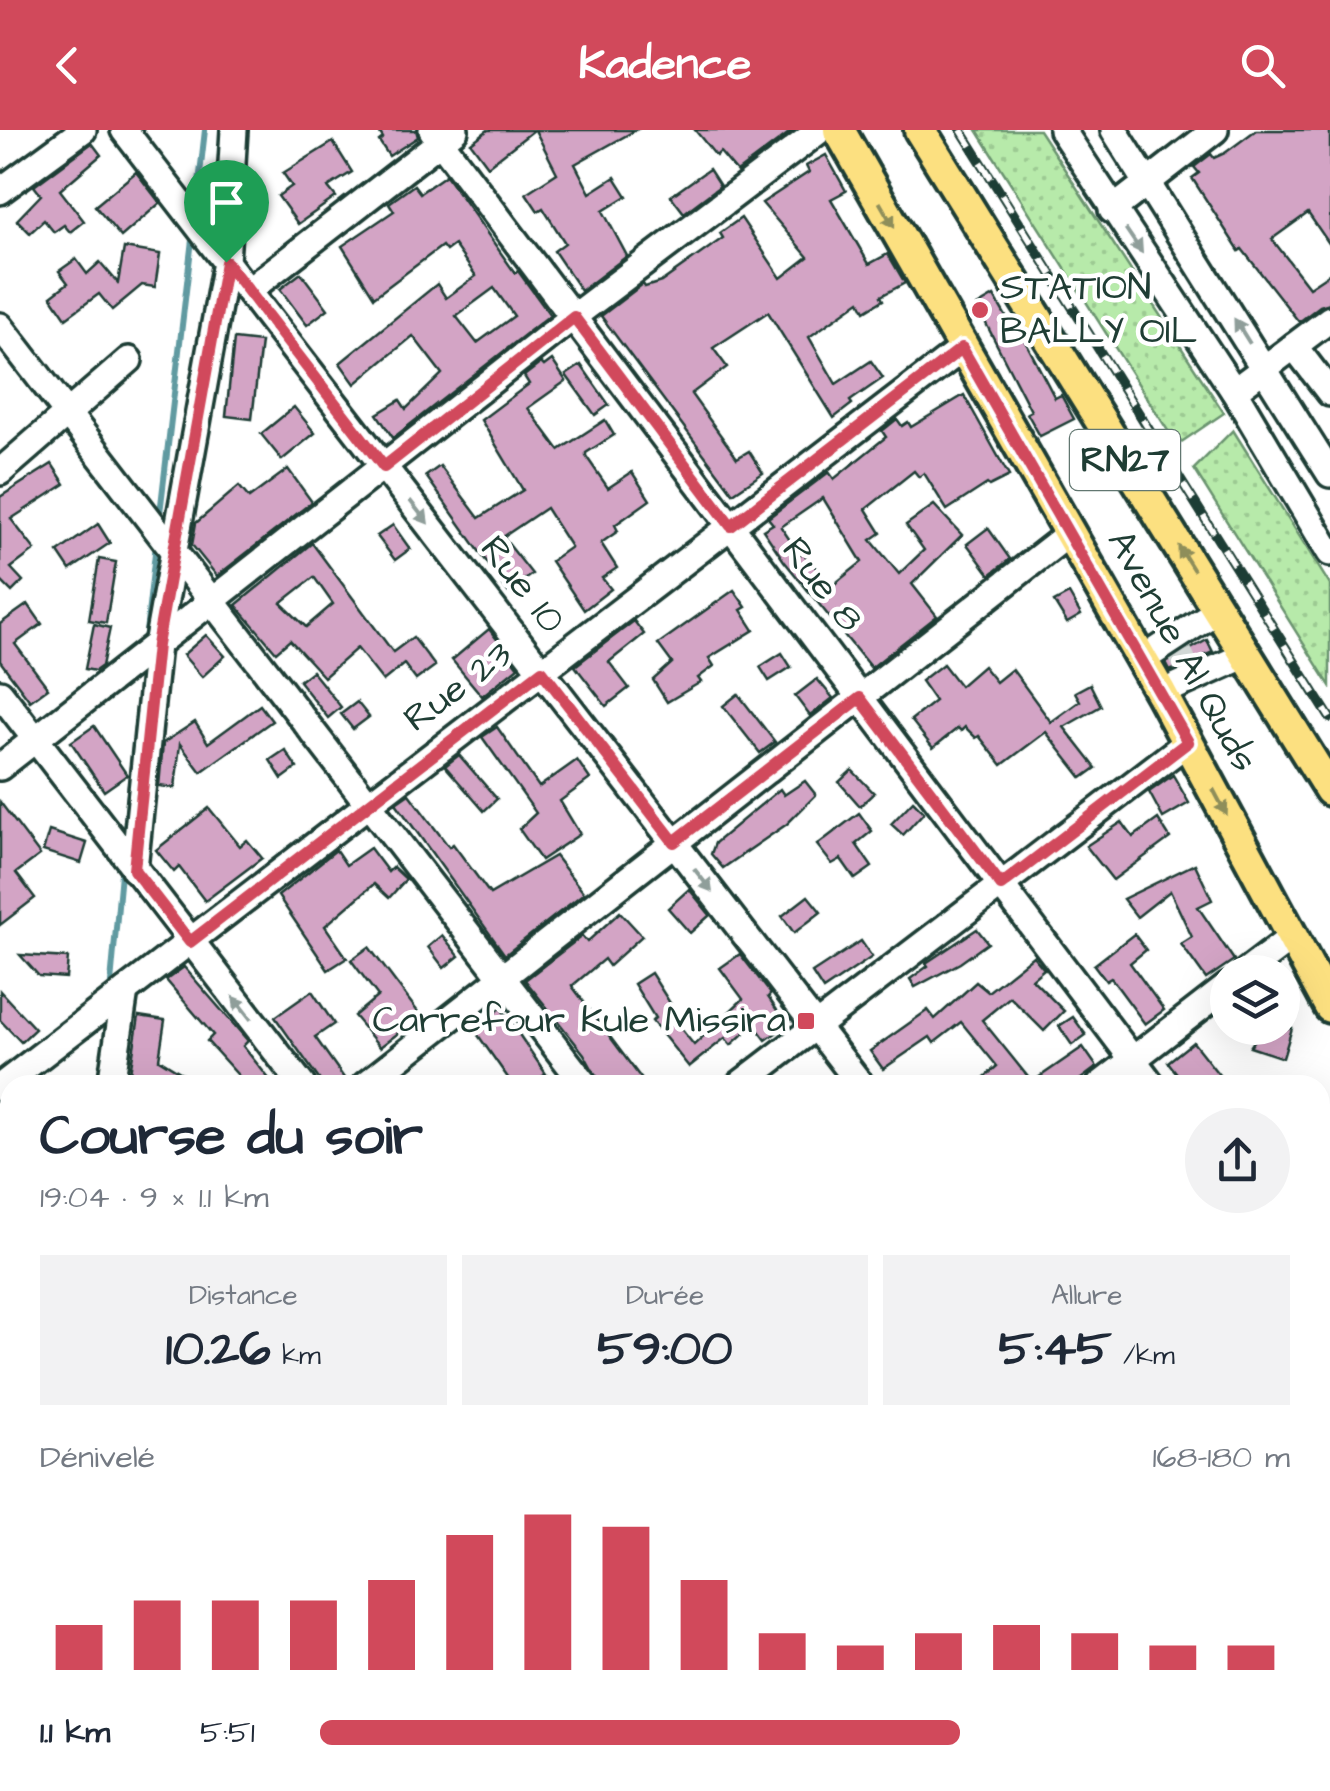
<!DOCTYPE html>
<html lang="fr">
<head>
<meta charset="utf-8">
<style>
	body { margin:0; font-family:"Architects Daughter",sans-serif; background:#f2f2f3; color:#1f2937; height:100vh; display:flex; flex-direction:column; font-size:38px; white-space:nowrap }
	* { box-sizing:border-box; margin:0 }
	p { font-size:32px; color:#747a83 }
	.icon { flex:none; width:55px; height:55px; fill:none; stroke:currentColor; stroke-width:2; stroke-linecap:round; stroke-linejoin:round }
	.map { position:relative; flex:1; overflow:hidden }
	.side { position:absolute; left:0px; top:945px; width:1330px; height:718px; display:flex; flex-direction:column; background:#fff; border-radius:30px 30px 0 0; box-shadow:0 10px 40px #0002 }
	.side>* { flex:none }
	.fabs { position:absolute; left:1210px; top:825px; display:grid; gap:20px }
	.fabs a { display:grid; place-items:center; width:90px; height:90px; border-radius:50%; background:#fff; box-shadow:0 10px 40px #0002; font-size:50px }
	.pin { position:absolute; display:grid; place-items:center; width:85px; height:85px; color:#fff; margin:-102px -42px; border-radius:50% 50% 50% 0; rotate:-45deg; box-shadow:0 0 10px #0007 }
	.pin .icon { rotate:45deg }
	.round { display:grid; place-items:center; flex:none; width:105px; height:105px; border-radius:52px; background:#f2f2f3 }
	.head { display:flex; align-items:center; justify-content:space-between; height:170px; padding:0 40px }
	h1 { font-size:55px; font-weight:700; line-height:75px }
	.figures { display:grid; grid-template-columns:repeat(3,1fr); gap:15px; height:170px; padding:10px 40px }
	.figures div { display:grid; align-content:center; border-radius:0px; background:#f2f2f3; text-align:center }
	.figures b { font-size:50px; font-weight:700 }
	.figures small { font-size:28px; font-weight:400 }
	.figures p { font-size:28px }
	.chart { height:280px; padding:20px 40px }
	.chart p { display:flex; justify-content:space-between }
	.chart svg { width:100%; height:180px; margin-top:10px; stroke:#d1495b; stroke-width:6 }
	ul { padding:0 40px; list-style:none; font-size:32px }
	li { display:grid; grid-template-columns:160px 120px 1fr; align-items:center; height:75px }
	li i { height:25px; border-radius:12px; background:#d1495b }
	header { display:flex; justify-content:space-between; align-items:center; height:130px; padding:0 40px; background:#d1495b; color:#fff; font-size:45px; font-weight:700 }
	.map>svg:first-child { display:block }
	.park { fill:url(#park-dots); stroke:#6b946f; stroke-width:2.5 }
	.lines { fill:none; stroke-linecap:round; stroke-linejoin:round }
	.stream { stroke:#609aa1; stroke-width:6 }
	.building { fill:#d3a4c5; stroke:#1f3d34; stroke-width:2.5; fill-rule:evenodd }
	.minor-tunnel { stroke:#d2d8d6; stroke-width:25; stroke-dasharray:25 12; stroke-linecap:butt }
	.minor-casing { stroke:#1f3d34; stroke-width:32 }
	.major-casing { stroke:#1f3d34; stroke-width:38 }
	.minor { stroke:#fff; stroke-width:25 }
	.major { stroke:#fce080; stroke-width:30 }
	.rail-casing { stroke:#1f3d34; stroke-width:10 }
	.rail { stroke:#fff; stroke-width:6; stroke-dasharray:19; stroke-linecap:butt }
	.oneway { fill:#8e8e5a }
	.oneway2 { fill:#8f9e9a }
	.route-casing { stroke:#fff; stroke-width:20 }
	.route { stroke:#d1495b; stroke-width:12 }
	.poi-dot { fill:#d1495b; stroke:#fff; stroke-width:4 }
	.labels { text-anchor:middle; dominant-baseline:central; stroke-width:9; stroke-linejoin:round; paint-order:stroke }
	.shield { fill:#fff; stroke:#627771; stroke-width:2.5 }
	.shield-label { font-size:35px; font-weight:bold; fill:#1f3d34 }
	.poi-label { font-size:38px; fill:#1f3d34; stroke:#fff; text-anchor:start }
	.street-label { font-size:38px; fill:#1f3d34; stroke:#fff }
</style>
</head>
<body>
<header><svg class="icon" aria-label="back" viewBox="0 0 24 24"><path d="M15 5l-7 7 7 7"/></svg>Kadence<svg class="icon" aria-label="search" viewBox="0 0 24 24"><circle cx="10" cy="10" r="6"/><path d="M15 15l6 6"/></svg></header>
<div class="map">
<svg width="1330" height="1661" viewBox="0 0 1330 1661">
	<defs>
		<pattern id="park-dots" width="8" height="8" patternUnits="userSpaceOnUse" patternTransform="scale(2.5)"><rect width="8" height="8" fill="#b7eaaa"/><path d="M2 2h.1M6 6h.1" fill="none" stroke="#9dca93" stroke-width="1.8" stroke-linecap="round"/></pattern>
	</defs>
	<rect width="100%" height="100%" fill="#fff"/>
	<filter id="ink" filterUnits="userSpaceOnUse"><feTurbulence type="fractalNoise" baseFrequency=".01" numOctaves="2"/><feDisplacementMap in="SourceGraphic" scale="20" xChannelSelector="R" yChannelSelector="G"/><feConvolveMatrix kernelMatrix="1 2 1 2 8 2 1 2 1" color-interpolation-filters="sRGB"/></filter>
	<g filter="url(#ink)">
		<!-- park -->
		<g class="park">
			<polygon points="977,0 1039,0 1224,283 1177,315"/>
			<polygon points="1233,300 1330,455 1330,556 1194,339"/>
		</g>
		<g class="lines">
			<!-- stream -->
			<g class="stream">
				<polyline points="196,79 205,0"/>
				<polyline points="159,392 193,101"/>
				<polyline points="145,511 156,414"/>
				<polyline points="124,710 143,533"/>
				<polyline points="110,864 122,732"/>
				<polyline points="13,1661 13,1652"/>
			</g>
		</g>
		<!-- building -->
		<g class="building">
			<polygon points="378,0 416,0 418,7 389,26 379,11 383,8"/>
			<polygon points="488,0 534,0 488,36 471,13"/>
			<polygon points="535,0 636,0 575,34 590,63 615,47 627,66 603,81 627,126 581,161 554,121 565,113 543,78 538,81 526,63 557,43"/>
			<polygon points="695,0 793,0 737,42 720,22 716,26"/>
			<polygon points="1256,0 1330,0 1330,115 1308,83 1272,109 1309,157 1330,143 1330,173 1320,176 1299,192 1242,119 1239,121 1192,48 1199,43 1194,37 1211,24 1214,28 1225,23"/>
			<polygon points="333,12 352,42 328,57 336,67 298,94 278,66 292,56 283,43"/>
			<polygon points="92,13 101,25 60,60 84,91 70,102 64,95 54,102 44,90 30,103 17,90 41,65 34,56"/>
			<polygon points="826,25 846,61 831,69 869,134 888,124 905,153 881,166 883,170 865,181 860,171 809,207 836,254 871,231 883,248 850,271 852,274 834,288 768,182 713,218 727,237 691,264 737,328 749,321 763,343 733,363 601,186 643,154 645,157 661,152 723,108 720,103 741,88 781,148 808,127 762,73 809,42 806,36"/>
			<polygon points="709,39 720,56 684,83 671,66"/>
			<polygon points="136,42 160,73 121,107 95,76"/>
			<path d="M446,45L515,143L518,141L550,185L393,308L377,284L400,270L406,279L442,244L413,206L355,254L340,233L437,154L446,168L476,146L454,115L446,121L442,116L374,167L342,116L394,81L389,73L414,55L420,63ZM494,158L514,186L477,213L456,186Z"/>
			<polygon points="124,118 160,124 155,157 142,155 112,180 99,164 66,188 51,166 68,153 59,141 76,129 87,144 100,132 118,153"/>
			<polygon points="301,143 328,179 307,195 280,159"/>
			<polygon points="994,166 1019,209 1023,207 1055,268 1061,265 1074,289 1040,306 1027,283 1031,281 977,176"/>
			<polygon points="234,209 261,212 252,289 226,286"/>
			<polygon points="552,230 566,251 528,278 559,320 605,290 614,305 586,323 586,326 608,358 632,342 650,370 615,395 618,401 601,413 617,438 602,448 611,459 584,480 551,431 571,417 546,378 503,407 532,444 508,462 426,346 440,336 479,388 523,360 481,290 529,254 524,246 541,233 544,236"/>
			<polygon points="581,235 609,275 595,285 566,245"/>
			<path d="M964,265L1009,346L989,356L987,354L947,380L924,343L919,347L914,341L866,379L881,403L871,410L899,444L924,420L906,395L934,375L962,405L912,454L937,486L871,538L784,431L763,400L773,394L768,388L829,342L834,349L886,307L882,301L897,289L902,296L908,292L911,297ZM823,368L862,432L832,456L803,423L800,425L781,397Z"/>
			<polygon points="294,277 315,303 282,330 261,304"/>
			<polygon points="52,334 65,354 11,389 35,420 11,438 23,451 12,462 0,450 0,367"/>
			<polygon points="288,339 312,372 217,446 192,415 196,393 239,356 249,368"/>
			<polygon points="98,394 110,413 70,440 58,422"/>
			<polygon points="393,395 410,419 395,430 377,406"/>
			<polygon points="988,398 1010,429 990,445 967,414"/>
			<path d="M312,413L393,522L413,507L435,536L416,550L404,534L383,551L357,518L324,547L290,510L276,522L236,475ZM314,447L333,474L306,497L281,473Z"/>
			<polygon points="99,429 116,432 106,493 89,490"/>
			<polygon points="734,460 746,477 741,480 754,500 709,528 714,536 698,548 701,552 667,572 653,550 672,533 658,514"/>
			<polygon points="1069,464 1081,485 1067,493 1054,472"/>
			<polygon points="28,474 42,494 15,514 48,558 30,571 0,531 0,494"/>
			<polygon points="634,491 644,504 609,532 629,558 606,576 575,536"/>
			<polygon points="94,494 110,498 102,536 95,541 85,539"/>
			<polygon points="489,499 518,537 482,566 452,530"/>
			<polygon points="206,505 225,526 202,547 183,525"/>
			<polygon points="1207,510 1213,522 1170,541 1166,533"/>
			<polygon points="782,523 791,537 769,551 760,537"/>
			<polygon points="943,534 960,556 983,536 996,552 1012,539 1051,592 1080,571 1075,562 1090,554 1101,576 1064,597 1096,638 1082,648 1046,602 1002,635 979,606 976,608 965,597 961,601 958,598 933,618 911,590 935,571 921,551"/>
			<polygon points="312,541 341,577 328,588 299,551"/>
			<polygon points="817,549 833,568 810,586 795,566"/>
			<polygon points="738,564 775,612 760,623 723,576"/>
			<polygon points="357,572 369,587 353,599 341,584"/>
			<polygon points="260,575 272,591 201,642 180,614 175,658 159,656 163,613 195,592 208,613"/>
			<polygon points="94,596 127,645 104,661 71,612"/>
			<polygon points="497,597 539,657 577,630 590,649 560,671 580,704 541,730 519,699 536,683 482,607"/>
			<polygon points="285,620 297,638 282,649 270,630"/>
			<polygon points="459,625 497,669 484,681 445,636"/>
			<polygon points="852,640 874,663 860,676 839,652"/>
			<polygon points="1173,645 1189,673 1163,688 1149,662"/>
			<polygon points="805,651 816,665 787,694 723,738 711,724 715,713 780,659 784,665"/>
			<polygon points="409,664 449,717 453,714 490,764 555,726 584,763 505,825 396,673"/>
			<polygon points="913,671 924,682 903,705 891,694"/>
			<polygon points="0,672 40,725 16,743 35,768 0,795"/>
			<polygon points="209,678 240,716 247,710 262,728 205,771 179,737 174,742 156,720"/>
			<polygon points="859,683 872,701 856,714 872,737 855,749 841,729 832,734 817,715"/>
			<polygon points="1158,689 1170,708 1113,750 1086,716 1122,692 1133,707"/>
			<polygon points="49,701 87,713 81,733 43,721"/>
			<polygon points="370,718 388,742 393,737 406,749 389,768 374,754 325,796 347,828 328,840 278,766 336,720 346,735"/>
			<polygon points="1195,734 1212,770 1198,777 1234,830 1206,849 1181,814 1192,807 1170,761 1137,787 1123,769"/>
			<polygon points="689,759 710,785 690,803 668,778"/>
			<polygon points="808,766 821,782 794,803 782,786"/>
			<polygon points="620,782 642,806 609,836 604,829 572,856 646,955 601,955 584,924 525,850 582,806 587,812"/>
			<polygon points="977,799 988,813 960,833 915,857 910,849 928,836 926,833"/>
			<polygon points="1134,804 1146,820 1130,833 1164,880 1145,894 1111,848 1106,851 1094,835"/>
			<polygon points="442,805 459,826 444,838 428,817"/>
			<polygon points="861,811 872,827 823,860 812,843"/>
			<polygon points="369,817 421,886 380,917 354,886 378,866 351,830"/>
			<polygon points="740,824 771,864 768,867 787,895 766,910 754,894 731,915 725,908 689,937 652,891 655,888 634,854 651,843 675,881 669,884 694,915 743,869 720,838"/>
			<polygon points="20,825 68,828 66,848 39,846"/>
			<polygon points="1033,826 1044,839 1032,849 1064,881 1044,901 1010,867 982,890 1032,952 1083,917 1097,937 1073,955 976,955 997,936 961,892 934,913 930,907 883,939 870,921 928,880 935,889 976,852 988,862"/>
			<polygon points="184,837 248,911 243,916 274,955 247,955 207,911 213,905 166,850"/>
			<polygon points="0,861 35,899 21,912 0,890"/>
			<polygon points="312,861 334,894 315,907 349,955 323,955 275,887"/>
			<polygon points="501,878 546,944 530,955 513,955 473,898"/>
			<polygon points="139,886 165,890 159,929 201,955 128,955"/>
			<polygon points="1073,887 1086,905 1072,915 1059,896"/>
			<polygon points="1263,898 1292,898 1283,928 1250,917"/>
			<polygon points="1193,912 1227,955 1186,955 1168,932"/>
		</g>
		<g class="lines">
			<!-- minor-tunnel -->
			<polyline class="minor-tunnel" points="1180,523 1189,542"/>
			<!-- minor casing -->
			<g class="minor-casing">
				<g id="minor">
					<polyline points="124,0 861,955"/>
					<polyline points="432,0 1152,955"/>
					<polyline points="1062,0 1234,261 1330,423"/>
					<polyline points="1114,0 1330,344"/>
					<polyline points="0,61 83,0"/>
					<polyline points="1112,80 1215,0"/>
					<polyline points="248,161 455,0"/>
					<polyline points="0,196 585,955"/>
					<polyline points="1294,216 1330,263"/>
					<polyline points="1234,261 1330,189"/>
					<polyline points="0,342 129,230"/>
					<polyline points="1142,530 1218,480"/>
					<polyline points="0,563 302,955"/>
					<polyline points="1161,563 1246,525"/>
					<polyline points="0,637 573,187 820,0"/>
					<polyline points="134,739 157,515 226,132 234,0"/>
					<polyline points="1246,842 1292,807"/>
					<polyline points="111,955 125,861"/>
					<polyline points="365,955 1071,402"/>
					<polyline points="739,955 1188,612"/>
					<polyline points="1100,955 1228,856"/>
					<polyline points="0,957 963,218"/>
					<polyline points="1320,1076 1330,1069"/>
					<polyline points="1320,1179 1330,1192"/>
					<polyline points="0,1303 10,1316"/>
					<polyline points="1320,1370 1330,1362"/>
					<polyline points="0,1518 10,1510"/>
					<polyline points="1320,1550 1330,1563"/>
					<polyline points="265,1652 272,1661"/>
					<polyline points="832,1652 839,1661"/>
					<polyline points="1123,1652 1130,1661"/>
					<polyline points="33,1661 34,1652"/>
					<polyline points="183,1661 194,1652"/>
					<polyline points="558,1661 569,1652"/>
					<polyline points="938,1661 949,1652"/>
					<polyline points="1305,1661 1316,1652"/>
				</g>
			</g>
			<!-- major casing -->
			<g class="major-casing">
				<g id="major">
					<polyline points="839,0 1161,563 1330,877"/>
					<polyline points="920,0 1330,660"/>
				</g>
			</g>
			<!-- minor -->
			<use href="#minor" class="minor"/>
			<!-- major -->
			<use href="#major" class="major"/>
			<!-- rail casing -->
			<g class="rail-casing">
				<polyline id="rail" points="961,0 1330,588"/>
			</g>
			<!-- rail -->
			<use href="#rail" class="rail"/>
		</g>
		<!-- one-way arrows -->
		<defs><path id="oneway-solid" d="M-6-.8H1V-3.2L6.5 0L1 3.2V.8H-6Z" transform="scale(2.5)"/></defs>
		<g class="oneway">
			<use href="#oneway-solid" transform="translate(887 85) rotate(60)"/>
			<use href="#oneway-solid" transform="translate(1186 428) rotate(-122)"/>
			<use href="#oneway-solid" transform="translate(1220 672) rotate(62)"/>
		</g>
		<g class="oneway2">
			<use href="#oneway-solid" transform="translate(1134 111) rotate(56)"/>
			<use href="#oneway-solid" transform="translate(1242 201) rotate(-122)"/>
			<use href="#oneway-solid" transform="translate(419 382) rotate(52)"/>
			<use href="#oneway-solid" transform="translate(703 750) rotate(52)"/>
			<use href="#oneway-solid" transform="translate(242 878) rotate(-128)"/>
		</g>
	</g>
	<g class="lines" filter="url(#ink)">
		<!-- route casing -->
		<g class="route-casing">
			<polygon id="route" points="226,132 384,337 574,187 731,396 962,218 1188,612 1001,755 860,568 674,712 542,541 190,812 134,740 157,515"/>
		</g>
		<!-- route -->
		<use href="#route" class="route"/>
	</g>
	<!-- markers -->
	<g class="poi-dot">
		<circle cx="980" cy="180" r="10"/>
		<rect x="796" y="881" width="20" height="20" rx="5"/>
	</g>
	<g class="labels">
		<!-- shield labels -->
		<rect class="shield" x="1070" y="300" width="110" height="60" rx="8"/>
		<g class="shield-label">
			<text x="1125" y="330">RN27</text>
		</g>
		<!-- poi labels -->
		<g class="poi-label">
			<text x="1000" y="158">STATION<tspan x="1000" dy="44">BALLY OIL</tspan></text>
			<text x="786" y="891" text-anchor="end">Carrefour Kule Missira</text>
		</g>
		<!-- street labels -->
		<g class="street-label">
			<text transform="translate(522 455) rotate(52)">Rue 10</text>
			<text transform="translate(822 455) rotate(53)">Rue 8</text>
			<text transform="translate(1182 521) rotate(61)">Avenue Al Quds</text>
			<text transform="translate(458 557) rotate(-37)">Rue 23</text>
		</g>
	</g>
</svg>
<div class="fabs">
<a><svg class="icon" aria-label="layers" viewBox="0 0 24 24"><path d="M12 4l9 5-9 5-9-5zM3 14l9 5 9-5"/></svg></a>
</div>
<div class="pin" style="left:226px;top:132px;background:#1e9e55"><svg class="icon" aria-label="arrive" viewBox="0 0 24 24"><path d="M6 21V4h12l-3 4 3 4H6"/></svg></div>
<section class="side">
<div class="head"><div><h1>Course du soir</h1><p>19:04 · 9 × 1.1 km</p></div><a class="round"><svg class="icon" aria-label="share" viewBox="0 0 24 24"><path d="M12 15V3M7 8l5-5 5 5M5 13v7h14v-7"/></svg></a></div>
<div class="figures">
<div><p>Distance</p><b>10.26<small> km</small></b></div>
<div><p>Durée</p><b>59:00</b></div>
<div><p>Allure</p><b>5:45<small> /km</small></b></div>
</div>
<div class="chart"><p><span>Dénivelé</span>168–180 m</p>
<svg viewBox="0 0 160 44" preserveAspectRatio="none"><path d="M5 44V33M15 44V27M25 44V27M35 44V27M45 44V22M55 44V11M65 44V6M75 44V9M85 44V22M95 44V35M105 44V38M115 44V35M125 44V33M135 44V35M145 44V38M155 44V38"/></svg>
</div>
<ul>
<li><b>1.1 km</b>5:51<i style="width:66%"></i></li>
</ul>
</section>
</div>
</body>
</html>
